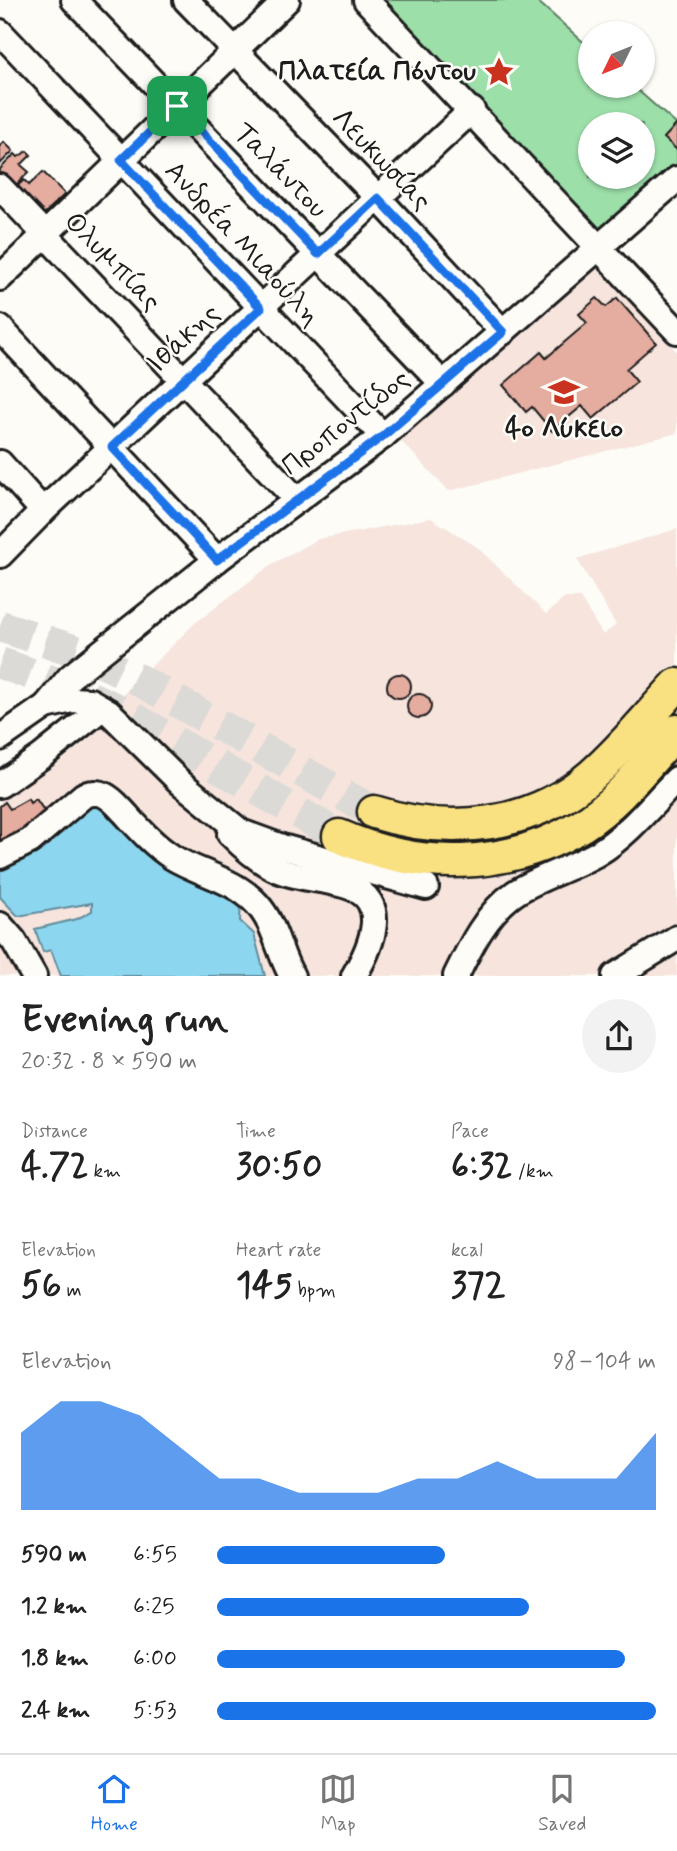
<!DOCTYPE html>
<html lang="en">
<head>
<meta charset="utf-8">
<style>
	body { margin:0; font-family:Mynerve,sans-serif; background:#f2f2f2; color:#222; height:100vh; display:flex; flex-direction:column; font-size:26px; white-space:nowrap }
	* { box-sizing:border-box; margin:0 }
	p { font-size:23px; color:#767676 }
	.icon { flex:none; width:38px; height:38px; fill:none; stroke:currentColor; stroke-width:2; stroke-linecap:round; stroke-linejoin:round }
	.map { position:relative; height:976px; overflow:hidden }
	.details { display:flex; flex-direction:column; background:#fff; flex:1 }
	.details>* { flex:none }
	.needle { width:46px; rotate:227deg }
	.tools { position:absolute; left:578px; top:21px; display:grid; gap:14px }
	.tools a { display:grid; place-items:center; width:77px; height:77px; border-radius:50%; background:#fff; box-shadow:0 2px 5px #0004; font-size:35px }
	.pin { position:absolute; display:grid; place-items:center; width:60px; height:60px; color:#fff; margin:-30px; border-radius:14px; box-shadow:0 4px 10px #0006 }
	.round { display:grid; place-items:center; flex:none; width:74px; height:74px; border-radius:37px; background:#f2f2f2 }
	.overview { display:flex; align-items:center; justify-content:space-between; height:119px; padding:0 21px }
	h1 { font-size:38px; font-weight:700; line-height:52px }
	.metrics { display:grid; grid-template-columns:repeat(3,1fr); gap:10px; height:119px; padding:7px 21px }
	.metrics div { display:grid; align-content:center }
	.metrics b { font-size:35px; font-weight:700 }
	.metrics small { font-size:19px; font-weight:400 }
	.metrics p { font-size:19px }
	.chart { height:196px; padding:14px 21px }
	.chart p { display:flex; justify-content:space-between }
	.chart svg { width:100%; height:126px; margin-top:7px; fill:#1a73e8; opacity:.7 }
	ul { padding:0 21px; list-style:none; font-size:23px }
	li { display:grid; grid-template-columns:112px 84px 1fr; align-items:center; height:52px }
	li i { height:18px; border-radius:9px; background:#1a73e8 }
	.dock { display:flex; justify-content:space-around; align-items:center; height:98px; border-top:2px solid #e0e0e0; background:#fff; font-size:19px; color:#767676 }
	.dock a { display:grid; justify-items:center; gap:4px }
	.dock .on { color:#1a73e8 }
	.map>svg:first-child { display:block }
	.built { fill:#f6e4dd }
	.green { fill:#9cdfa9; stroke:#5c7e62; stroke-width:2; fill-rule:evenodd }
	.water { fill:#8dd6ef; stroke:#608c9b; stroke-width:2 }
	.building { fill:#e5aca0; stroke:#1c1c1c; stroke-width:2 }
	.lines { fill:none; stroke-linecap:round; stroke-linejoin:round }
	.major-tunnel { stroke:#dbdad6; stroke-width:32; stroke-dasharray:32 16; stroke-linecap:butt }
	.minor-casing { stroke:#1c1c1c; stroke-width:30 }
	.major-casing { stroke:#1c1c1c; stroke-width:37 }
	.minor { stroke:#fdfcf7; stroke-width:24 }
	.major { stroke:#f9e181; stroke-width:32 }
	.route-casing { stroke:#fff; stroke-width:14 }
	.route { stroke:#1a73e8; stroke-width:9 }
	.labels { text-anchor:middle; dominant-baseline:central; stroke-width:5; stroke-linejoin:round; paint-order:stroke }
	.poi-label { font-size:28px; font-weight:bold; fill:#1c1c1c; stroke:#fdfcf7; text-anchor:end }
	.street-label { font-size:28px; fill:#1c1c1c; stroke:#fdfcf7 }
</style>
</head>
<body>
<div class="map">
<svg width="677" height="976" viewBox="0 0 677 976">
	<rect width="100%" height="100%" fill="#fdfcf7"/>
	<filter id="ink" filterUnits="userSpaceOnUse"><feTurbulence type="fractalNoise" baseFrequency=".0143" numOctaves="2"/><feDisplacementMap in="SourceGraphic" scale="14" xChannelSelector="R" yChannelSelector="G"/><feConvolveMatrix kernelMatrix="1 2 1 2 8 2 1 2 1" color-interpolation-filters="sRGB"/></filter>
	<g filter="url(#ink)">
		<!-- built -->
		<g class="built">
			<polygon points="599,265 677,352 677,433 449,491 399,439"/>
			<polygon points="431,518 477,547 546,614 565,598 580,598 603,635 616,625 577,559 677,529 677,976 265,976 254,934 240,921 241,899 0,862 0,791 91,726 194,624 272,564 318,539"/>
			<polygon points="0,897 18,916 92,902 92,911 77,919 35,929 43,952 51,950 61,976 0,976"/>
		</g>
		<!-- green -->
		<path class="green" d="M377,0H536L590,48V86H633L677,125V167L600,234ZM590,124H642V177H590Z"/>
		<!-- water -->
		<polygon class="water" points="92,798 241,898 240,921 254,934 265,976 61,976 51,950 43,952 35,929 77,919 92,911 92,903 18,916 0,897 0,862"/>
		<!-- building -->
		<g class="building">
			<polygon points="676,125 677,126 677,150 664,138"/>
			<polygon points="4,142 13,151 0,164 0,146"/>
			<polygon points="27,151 31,155 21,165 29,172 11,190 0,179 0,169 15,154 18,157"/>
			<polygon points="43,172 65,194 41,217 14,189 24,180 29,185"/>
			<polygon points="597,298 606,307 617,298 656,343 626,369 637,382 593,419 582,406 552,431 532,407 526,412 503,385 541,352 546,358 587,323 579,314"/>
			<circle cx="399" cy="686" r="12"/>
			<circle cx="419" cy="706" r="12"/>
			<polygon points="28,799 30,803 36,799 47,815 0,846 0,806 5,802 10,809"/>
		</g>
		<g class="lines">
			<!-- major-tunnel -->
			<g class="major-tunnel">
				<polyline points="0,626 85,654 139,680 374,812"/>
				<polyline points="0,663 68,687 121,711 339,836"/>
			</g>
			<!-- minor casing -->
			<g class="minor-casing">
				<g id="minor">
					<polyline points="74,0 443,384"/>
					<polyline points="186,0 378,198 503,332"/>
					<polyline points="366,0 677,331"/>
					<polyline points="0,32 383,436"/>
					<polyline points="0,187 297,500"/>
					<polyline points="0,278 287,0"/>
					<polyline points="0,328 217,560"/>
					<polyline points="0,463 43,511"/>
					<polyline points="0,555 43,511 472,110"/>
					<polyline points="46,706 72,700 90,701 109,712 181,783 241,832 282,847 426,887"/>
					<polyline points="0,738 46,706 70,677 217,560 383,436 677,179"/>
					<polyline points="0,785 42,756 102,708"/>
					<path d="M230,834C244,848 260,862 278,870C300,879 324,879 347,886C392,900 371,947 354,976"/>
					<path d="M0,856L30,841L84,795C101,789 110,797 121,809C137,826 152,844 172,857C200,874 234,879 257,904C276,925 278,952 292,976"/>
					<polyline points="0,925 14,941 34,976"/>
					<path d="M456,976C470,947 487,912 515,893C539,877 573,868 598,853C629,834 652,804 677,779"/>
					<polyline points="615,976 677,938"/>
				</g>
			</g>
			<!-- major casing -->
			<g class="major-casing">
				<g id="major">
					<path d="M374,812C449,836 531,828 592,775C623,748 649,715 677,685"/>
					<path d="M339,836C418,871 507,871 582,825C619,802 647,763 677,731"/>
				</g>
			</g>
			<!-- minor -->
			<use href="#minor" class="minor"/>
			<!-- major -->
			<use href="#major" class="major"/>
		</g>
	</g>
	<g class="lines" filter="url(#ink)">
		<!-- route casing -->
		<g class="route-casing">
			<polygon id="route" points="177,106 318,254 378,198 503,332 383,436 217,560 112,447 261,308 121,160"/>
		</g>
		<!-- route -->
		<use href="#route" class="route"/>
	</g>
	<!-- icons -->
	<defs>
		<g id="sight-bare" transform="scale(2.415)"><path d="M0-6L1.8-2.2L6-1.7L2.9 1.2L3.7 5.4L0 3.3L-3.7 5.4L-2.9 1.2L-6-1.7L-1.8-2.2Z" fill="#c8321e" stroke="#fdfcf7" stroke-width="2.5" paint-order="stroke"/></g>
		<g id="school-bare" transform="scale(2.415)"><path d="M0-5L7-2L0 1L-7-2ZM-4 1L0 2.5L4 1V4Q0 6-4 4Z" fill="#c8321e" stroke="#fdfcf7" stroke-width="2.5" paint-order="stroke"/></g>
	</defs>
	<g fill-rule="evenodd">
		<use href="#sight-bare" x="499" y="72"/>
		<use href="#school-bare" x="564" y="392"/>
	</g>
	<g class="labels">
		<!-- poi labels -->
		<g class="poi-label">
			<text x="476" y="72">Πλατεία Πόντου</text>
			<text x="564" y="429" text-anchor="middle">4ο Λύκειο</text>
		</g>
		<!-- street labels -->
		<g class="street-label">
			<text transform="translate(381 160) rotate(46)">Λευκωσίας</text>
			<text transform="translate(280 171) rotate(46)">Ταλάντου</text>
			<text transform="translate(242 244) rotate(47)">Ανδρέα Μιαούλη</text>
			<text transform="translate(112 262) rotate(46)">Ολυμπίας</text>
			<text transform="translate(184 339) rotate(-43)">Ιθάκης</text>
			<text transform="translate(346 423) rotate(-38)">Προποντίδος</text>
		</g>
	</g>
</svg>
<div class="tools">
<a><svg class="needle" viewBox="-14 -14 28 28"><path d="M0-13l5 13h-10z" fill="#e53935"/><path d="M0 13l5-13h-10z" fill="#767676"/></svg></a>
<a><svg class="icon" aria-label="layers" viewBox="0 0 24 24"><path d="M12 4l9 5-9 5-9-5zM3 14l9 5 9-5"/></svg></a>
</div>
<div class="pin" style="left:177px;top:106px;background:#1e9e55"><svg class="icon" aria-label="arrive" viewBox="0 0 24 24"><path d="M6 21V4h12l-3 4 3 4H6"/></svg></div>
</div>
<section class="details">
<div class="overview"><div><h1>Evening run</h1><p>20:32 · 8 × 590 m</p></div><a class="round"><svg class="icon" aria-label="share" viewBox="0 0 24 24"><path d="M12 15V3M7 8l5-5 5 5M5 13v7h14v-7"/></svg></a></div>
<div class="metrics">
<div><p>Distance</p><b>4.72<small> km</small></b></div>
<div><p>Time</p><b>30:50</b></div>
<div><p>Pace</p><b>6:32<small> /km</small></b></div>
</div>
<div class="metrics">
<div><p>Elevation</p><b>56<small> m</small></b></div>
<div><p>Heart rate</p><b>145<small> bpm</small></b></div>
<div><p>kcal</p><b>372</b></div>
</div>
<div class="chart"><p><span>Elevation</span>98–104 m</p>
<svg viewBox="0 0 160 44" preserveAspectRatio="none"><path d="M0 44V17L10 6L20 6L30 11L40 22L50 33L60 33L70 38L80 38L90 38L100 33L110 33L120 27L130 33L140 33L150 33L160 17V44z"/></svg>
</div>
<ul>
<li><b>590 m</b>6:55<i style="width:52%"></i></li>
<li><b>1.2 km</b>6:25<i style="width:71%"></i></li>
<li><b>1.8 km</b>6:00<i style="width:93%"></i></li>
<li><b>2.4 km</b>5:53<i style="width:100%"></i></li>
</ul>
</section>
<nav class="dock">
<a class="on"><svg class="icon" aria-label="home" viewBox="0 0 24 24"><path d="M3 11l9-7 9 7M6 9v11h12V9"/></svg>Home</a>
<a><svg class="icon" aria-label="map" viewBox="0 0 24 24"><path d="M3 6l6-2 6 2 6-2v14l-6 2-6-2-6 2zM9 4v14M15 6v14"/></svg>Map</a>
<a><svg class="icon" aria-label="saved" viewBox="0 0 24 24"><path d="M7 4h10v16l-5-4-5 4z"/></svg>Saved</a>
</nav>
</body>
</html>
